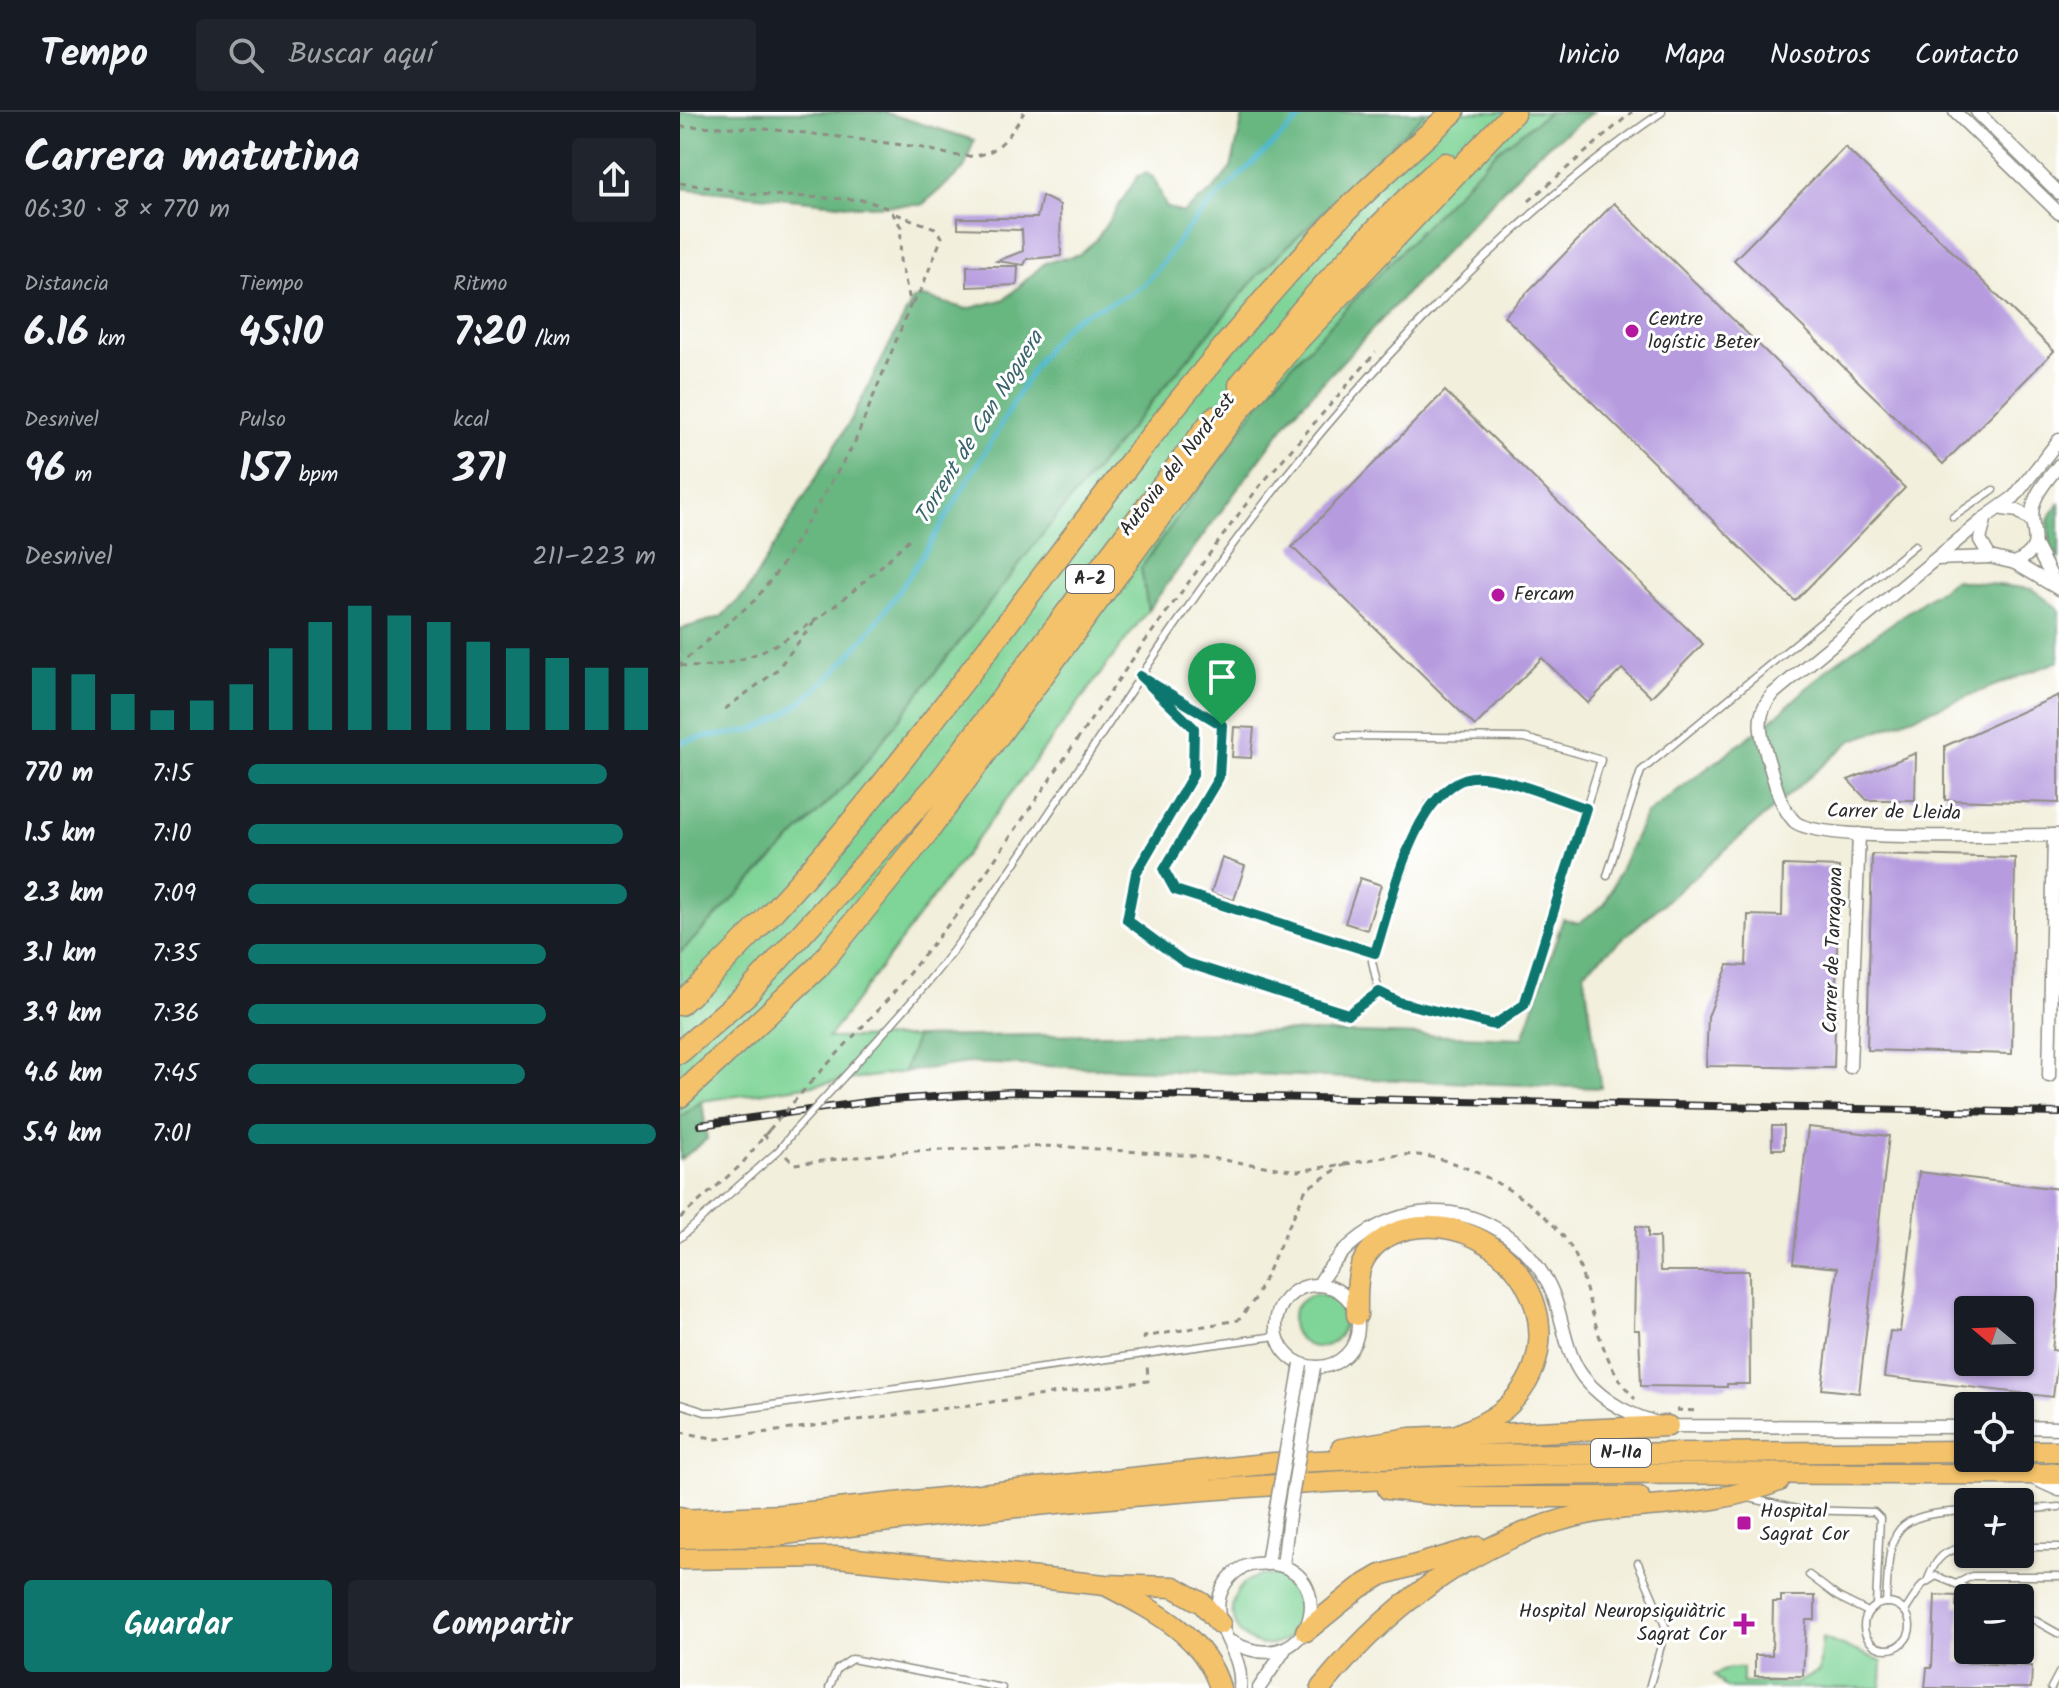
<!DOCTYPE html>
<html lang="es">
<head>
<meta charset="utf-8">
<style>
	body { margin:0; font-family:Kalam,sans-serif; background:#20242c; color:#f1f3f6; height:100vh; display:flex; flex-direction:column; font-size:30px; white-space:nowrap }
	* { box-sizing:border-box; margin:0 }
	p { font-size:26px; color:#9ea1a6 }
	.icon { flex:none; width:44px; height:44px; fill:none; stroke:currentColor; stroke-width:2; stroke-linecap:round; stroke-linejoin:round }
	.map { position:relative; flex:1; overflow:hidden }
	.sheet { display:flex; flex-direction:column; background:#171b24; width:680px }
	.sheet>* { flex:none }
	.needle { width:52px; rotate:289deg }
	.tools { position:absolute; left:1274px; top:1184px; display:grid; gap:16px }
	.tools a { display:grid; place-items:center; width:80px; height:80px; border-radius:8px; background:#171b24; box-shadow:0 2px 6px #0004; font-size:40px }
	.pin { position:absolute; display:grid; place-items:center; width:68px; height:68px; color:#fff; margin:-82px -34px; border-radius:50% 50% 50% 0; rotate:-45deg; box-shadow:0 0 8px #0007 }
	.pin .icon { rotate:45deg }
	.round { display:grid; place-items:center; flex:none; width:84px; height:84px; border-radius:8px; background:#20242c }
	.headline { display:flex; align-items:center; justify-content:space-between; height:136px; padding:0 24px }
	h1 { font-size:44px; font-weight:700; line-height:60px }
	.stats { display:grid; grid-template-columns:repeat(3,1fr); gap:12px; height:136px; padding:8px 24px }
	.stats div { display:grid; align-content:center }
	.stats b { font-size:40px; font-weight:700 }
	.stats small { font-size:22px; font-weight:400 }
	.stats p { font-size:22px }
	.chart { height:224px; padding:16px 24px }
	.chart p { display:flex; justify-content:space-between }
	.chart svg { width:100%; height:144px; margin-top:8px; stroke:#0f766e; stroke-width:6 }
	.action { display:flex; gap:16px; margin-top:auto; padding:16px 24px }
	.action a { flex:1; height:92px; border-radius:8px; background:#0f766e; color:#fff; font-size:32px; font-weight:700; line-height:92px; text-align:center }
	.action a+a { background:#20242c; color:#f1f3f6 }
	ul { padding:0 24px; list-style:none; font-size:26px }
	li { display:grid; grid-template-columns:128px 96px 1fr; align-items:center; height:60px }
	li i { height:20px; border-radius:10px; background:#0f766e }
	header { display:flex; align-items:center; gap:48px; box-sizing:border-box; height:112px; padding:0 40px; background:#171b24; border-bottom:2px solid #363941 }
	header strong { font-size:38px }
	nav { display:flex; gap:44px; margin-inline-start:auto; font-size:28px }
	.search { width:560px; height:72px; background:#20242c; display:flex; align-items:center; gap:20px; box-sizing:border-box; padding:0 28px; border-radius:8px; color:#9ea1a6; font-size:30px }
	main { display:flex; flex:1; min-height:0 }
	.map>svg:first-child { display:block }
	.green { fill:#7fd497; stroke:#558061; stroke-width:2 }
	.forest { fill:#67b680; stroke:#497056; stroke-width:2 }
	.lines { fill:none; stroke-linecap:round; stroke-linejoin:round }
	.stream { stroke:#4eb8cb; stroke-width:5 }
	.building { fill:#b69bdf; fill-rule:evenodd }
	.service-casing { stroke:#8e8d84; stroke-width:9 }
	.minor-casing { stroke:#8e8d84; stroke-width:15 }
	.trunk-casing { stroke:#8e8d84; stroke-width:23 }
	.motorway-casing { stroke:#8e8d84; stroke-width:25 }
	.path { stroke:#8e8d84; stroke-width:3; stroke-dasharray:6 6; stroke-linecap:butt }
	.service { stroke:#fff; stroke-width:6 }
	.minor { stroke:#fff; stroke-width:12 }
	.trunk { stroke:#f4c26a; stroke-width:20 }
	.motorway { stroke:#f4c26a; stroke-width:22 }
	.rail-casing { stroke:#2b2b2b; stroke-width:8 }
	.rail { stroke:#fff; stroke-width:5; stroke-dasharray:15; stroke-linecap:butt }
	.service-bridge-casing { stroke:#8e8d84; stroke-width:9; stroke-linecap:butt }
	.minor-bridge-casing { stroke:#8e8d84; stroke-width:15; stroke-linecap:butt }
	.path-bridge { stroke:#8e8d84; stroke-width:3; stroke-dasharray:6 6; stroke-linecap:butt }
	.service-bridge { stroke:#fff; stroke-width:6 }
	.minor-bridge { stroke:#fff; stroke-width:12 }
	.route-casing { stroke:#fff; stroke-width:16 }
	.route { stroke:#0f766e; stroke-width:10 }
	.poi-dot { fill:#b5179e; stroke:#fff; stroke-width:3 }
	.labels { text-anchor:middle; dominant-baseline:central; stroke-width:6; stroke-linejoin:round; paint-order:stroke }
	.shield { fill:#fff; stroke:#6b6b6b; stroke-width:2 }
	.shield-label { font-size:18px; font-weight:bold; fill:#2b2b2b }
	.poi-label { font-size:20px; fill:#2b2b2b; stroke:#fff; text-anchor:start }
	.street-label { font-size:20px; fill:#2b2b2b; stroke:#fff }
	.water-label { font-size:22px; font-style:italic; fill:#39636b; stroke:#fff }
</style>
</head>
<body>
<header>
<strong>Tempo</strong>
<div class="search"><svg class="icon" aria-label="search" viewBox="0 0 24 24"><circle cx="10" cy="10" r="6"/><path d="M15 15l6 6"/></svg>Buscar aquí</div>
<nav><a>Inicio</a><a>Mapa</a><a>Nosotros</a><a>Contacto</a></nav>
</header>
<main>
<section class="sheet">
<div class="headline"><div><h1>Carrera matutina</h1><p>06:30 · 8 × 770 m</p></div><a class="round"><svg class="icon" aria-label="share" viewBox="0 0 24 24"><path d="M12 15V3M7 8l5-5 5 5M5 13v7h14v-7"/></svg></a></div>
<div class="stats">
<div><p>Distancia</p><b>6.16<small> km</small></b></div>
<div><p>Tiempo</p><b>45:10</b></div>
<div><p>Ritmo</p><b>7:20<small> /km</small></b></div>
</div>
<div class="stats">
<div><p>Desnivel</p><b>96<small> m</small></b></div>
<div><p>Pulso</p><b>157<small> bpm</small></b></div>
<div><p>kcal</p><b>371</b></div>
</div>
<div class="chart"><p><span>Desnivel</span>211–223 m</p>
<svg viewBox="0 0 160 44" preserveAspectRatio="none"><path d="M5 44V25M15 44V27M25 44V33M35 44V38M45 44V35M55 44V30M65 44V19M75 44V11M85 44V6M95 44V9M105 44V11M115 44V17M125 44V19M135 44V22M145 44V25M155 44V25"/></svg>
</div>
<ul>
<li><b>770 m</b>7:15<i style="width:88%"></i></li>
<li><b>1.5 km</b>7:10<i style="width:92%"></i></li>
<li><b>2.3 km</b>7:09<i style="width:93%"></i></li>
<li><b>3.1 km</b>7:35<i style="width:73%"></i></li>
<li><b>3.9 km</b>7:36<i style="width:73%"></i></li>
<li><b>4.6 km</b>7:45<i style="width:68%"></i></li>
<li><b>5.4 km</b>7:01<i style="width:100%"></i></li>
</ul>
<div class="action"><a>Guardar</a><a>Compartir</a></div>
</section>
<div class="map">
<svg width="1379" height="1576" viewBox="0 0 1379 1576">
	<rect width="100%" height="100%" fill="#fff"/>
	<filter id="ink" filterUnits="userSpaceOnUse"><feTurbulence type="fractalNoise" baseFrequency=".0125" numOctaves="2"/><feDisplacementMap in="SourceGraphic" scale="16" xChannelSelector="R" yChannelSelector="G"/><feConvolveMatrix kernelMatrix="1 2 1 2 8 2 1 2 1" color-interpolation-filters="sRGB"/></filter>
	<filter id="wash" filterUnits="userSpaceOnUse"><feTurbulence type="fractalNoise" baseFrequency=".006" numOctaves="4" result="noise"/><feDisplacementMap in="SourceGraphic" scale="32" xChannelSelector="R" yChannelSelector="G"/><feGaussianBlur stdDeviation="1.8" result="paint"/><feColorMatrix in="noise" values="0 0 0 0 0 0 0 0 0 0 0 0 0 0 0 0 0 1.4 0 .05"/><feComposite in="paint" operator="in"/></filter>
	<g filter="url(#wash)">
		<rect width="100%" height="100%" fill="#f2efdc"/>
		<!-- green -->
		<g class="green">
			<polygon points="746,0 869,0 816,40 590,276 461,456 468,498 148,926 236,925 224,960 22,989 0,1005 0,841 178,660 376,405 576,165"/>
			<circle cx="638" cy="1209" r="26"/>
			<circle cx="587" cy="1498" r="35"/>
			<polygon points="1142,1526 1202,1549 1201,1576 1046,1576 1034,1563 1049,1556 1063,1556 1063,1571 1116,1571 1139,1559"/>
		</g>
		<!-- forest -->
		<g class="forest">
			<polygon points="0,0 204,0 294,28 284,57 242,93 178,94 0,76"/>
			<polygon points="564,0 746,0 576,165 376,405 178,660 0,841 0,517 41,505 66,481 172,306 232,189 240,184 287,197 325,187 365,151 400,142 416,128 458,64 466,61 474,66 486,95 503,101 533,78 551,56"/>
			<polygon points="869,0 913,0 857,42 613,302 468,498 461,456 590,276 816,40"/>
			<polygon points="1379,392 1379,448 1370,432 1368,407"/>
			<polygon points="1274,468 1352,477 1379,497 1379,549 1171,629 904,860 921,976 289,951 224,960 236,925 607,919 843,926 883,807 899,811 925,792 965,703 1094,606 1152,553"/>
			<polygon points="22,989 27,1027 0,1048 0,1005"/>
		</g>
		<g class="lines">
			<!-- stream -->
			<path class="stream" d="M0,631C29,620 59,626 87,612C184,561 258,416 314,325C336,288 353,250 382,218C405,193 440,194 465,171C484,153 496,129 514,110C549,71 590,36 627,0"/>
		</g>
		<g id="blocks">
			<!-- building -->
			<g class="building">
				<polygon points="1165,35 1374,239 1263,352 1054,148"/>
				<polygon points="362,84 380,93 381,144 347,147 344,153 317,149 343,139 342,118 278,116 278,106 357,106"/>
				<polygon points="934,91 1225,376 1115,489 824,204"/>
				<polygon points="287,154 338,154 337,173 287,175"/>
				<polygon points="765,279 1023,532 971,585 942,557 908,591 862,546 795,614 612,435"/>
				<polygon points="1379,583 1379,691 1265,688 1265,634"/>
				<polygon points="554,615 574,616 571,646 552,645"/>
				<polygon points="1236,641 1235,688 1187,688 1168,668"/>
				<polygon points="1192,742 1335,746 1332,942 1187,938"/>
				<polygon points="542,746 565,754 554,788 531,781"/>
				<polygon points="1103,753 1159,755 1154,956 1026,954 1028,905 1048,853 1066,854 1068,803 1102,804"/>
				<polygon points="680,766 701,773 687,818 665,811"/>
				<rect x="1092" y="1014" width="12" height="23"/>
				<polygon points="1128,1015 1209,1024 1179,1281 1142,1277 1157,1156 1113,1151"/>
				<path d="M1239,1060L1379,1077V1176L1372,1238L1379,1239L1373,1285L1204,1265L1210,1219L1220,1220ZM1288,1198H1340V1250H1288Z"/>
				<polygon points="956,1114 968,1116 968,1125 979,1125 980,1159 1069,1159 1070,1272 1047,1272 1047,1275 961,1274 959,1218 954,1218"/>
				<polygon points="1255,1483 1277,1484 1276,1494 1280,1494 1277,1550 1352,1554 1351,1576 1245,1576 1247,1556 1252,1556"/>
				<polygon points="1101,1484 1135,1484 1135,1508 1126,1508 1123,1564 1075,1564 1075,1543 1092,1543 1093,1490 1101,1490"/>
			</g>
		</g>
	</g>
	<g filter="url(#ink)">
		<use href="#blocks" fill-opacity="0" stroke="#8e8d84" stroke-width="2"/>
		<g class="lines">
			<!-- service casing -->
			<g class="service-casing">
				<g id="service">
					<polyline points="1273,405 1313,378"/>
					<polyline points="660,624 845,626 921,648 844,893 814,913 719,890 699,880 692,849 728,741 749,692 788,666 811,666 906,696"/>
					<polyline points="927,764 961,659 1235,433"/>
					<polyline points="695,841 495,778 484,758 539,665 542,613 460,564 514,616 513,663 456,761 447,808 504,850 668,902 699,880"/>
					<path d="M172,956C214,909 258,862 294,810C386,681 468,546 563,419C674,271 829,104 982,0"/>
					<polyline points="0,1126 99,1038 114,1019"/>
					<polyline points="0,1292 25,1300 41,1300 596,1224"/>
					<polyline points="1069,1386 1121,1398 1194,1400 1200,1406 1196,1493"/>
					<polyline points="1340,1398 1379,1395"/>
					<polyline points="1340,1435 1379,1435"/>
					<polyline points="958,1451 986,1516 969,1576"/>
					<polyline points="1129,1463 1158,1485 1188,1500"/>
					<path d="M1248,1467C1256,1446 1265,1436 1288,1436"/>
					<polyline points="1278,1471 1292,1464 1379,1464"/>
					<path d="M1206,1491C1210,1418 1208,1402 1288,1399"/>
					<circle cx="1207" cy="1514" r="23"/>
					<polyline points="1225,1499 1242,1473 1256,1464 1310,1486"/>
					<polyline points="1340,1500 1379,1522"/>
					<polyline points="149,1576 157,1557 172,1547 322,1576"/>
					<polyline points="1371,1576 1379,1561"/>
				</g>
			</g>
			<!-- minor casing -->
			<g class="minor-casing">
				<g id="minor">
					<polyline points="1275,0 1379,101"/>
					<polyline points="1297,0 1379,81"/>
					<path d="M1379,328L1334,385L1306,405L1094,581C1074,602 1080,621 1088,648C1094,667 1099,693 1114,709C1137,732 1336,722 1379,723"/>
					<polyline points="1323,397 1338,399 1351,409"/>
					<path d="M1305,408L1300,428L1310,445L1335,451C1371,433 1345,418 1354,391C1358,377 1370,365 1379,353"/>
					<polyline points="1355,433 1377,475"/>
					<polyline points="1256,447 1310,445"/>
					<polyline points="1335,451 1379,477"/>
					<polyline points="1170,955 1179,722"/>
					<polyline points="1369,964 1374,723"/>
					<path d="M639,1172C693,1079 812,1074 867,1169C884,1199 882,1238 904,1266C926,1293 955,1305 988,1314L1288,1315"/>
					<circle cx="637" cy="1214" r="41"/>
					<polyline points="1340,1315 1379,1316"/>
					<polyline points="1350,1365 1379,1378"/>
					<polyline points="587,1452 595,1401"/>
					<polyline points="603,1454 609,1403"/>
					<path d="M552,1530C638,1576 665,1443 575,1452C558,1454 545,1467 540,1483C530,1517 564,1538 560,1576"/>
					<polyline points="579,1576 604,1539"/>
				</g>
			</g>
			<!-- trunk casing -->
			<g class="trunk-casing">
				<g id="trunk">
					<path d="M677,1203C677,1187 676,1169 681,1154C689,1134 707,1122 727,1117C827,1097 904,1217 830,1292C815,1307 796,1315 777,1323"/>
					<polyline points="661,1337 730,1326 988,1314"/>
					<polyline points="1340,1339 1379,1339"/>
					<polyline points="708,1377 778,1385 959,1385"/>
					<polyline points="0,1408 101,1403 594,1351 767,1343 1288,1339"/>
					<path d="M83,1425C322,1394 564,1369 805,1364C996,1359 1188,1363 1379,1362"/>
					<polyline points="0,1447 157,1445 425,1473 494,1475 522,1491 540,1512"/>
					<path d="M429,1475C473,1498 525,1524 540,1576"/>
					<polyline points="626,1519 679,1476 701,1463 798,1435"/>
					<path d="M641,1576C715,1485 818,1411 937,1397C993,1391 1046,1391 1099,1369"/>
				</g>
			</g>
			<!-- motorway casing -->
			<g class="motorway-casing">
				<g id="motorway">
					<path d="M560,273C623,195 690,118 765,52"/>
					<path d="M0,892C143,761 256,605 373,451C457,340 543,231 637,129C679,83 727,42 773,0"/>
					<polyline points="0,940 67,882 257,673 534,306"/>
					<polyline points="0,984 138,855 248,719 550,309 615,231 834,0"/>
					<polyline points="0,1406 11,1409"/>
					<polyline points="0,1425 99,1423"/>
				</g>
			</g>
			<!-- path -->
			<g class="path">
				<path d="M0,15C77,12 154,25 231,34C256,37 277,49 303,42C322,37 335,16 344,0"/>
				<polyline points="0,71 72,82 184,88 210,97 221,115 220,149 231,192 174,332 100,456 75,488 0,552"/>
				<polyline points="849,89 952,0"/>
				<polyline points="216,102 255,116 262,125 241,178 232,192"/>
				<path d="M0,553C79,568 178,479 230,426"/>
				<polyline points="45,597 95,560 135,509"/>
				<polyline points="131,970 210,885 280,798 461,535 578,376 696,240"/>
				<polyline points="83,1022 91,1031"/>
				<polyline points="106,1044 114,1052 232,1039 376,1034 516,1044 618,1059 665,1052 626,1077 575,1187 558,1208 464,1225 465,1231"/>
				<path d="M665,1052C687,1049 716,1041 738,1043C791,1048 883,1100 899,1153C914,1201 920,1250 955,1287"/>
				<polyline points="0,1106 61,1053 89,1018"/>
				<polyline points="996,1298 1017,1299"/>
				<polyline points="0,1320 37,1327 468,1269 467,1251"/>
			</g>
			<!-- service -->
			<use href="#service" class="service"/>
			<!-- minor -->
			<use href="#minor" class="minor"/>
			<!-- trunk -->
			<use href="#trunk" class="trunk"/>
			<!-- motorway -->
			<use href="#motorway" class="motorway"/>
			<!-- rail casing -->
			<g class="rail-casing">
				<polyline id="rail" points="20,1013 194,989 330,980 1379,1001"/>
			</g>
			<!-- rail -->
			<use href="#rail" class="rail"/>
			<!-- service-bridge casing -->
			<g class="service-bridge-casing">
				<polyline id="service-bridge" points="114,1019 172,956"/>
			</g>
			<!-- minor-bridge casing -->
			<g class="minor-bridge-casing">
				<g id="minor-bridge">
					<polyline points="595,1401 621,1252"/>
					<polyline points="609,1403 634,1255"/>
				</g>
			</g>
			<!-- path-bridge -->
			<polyline class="path-bridge" points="89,1018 131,970"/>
			<!-- service-bridge -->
			<use href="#service-bridge" class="service-bridge"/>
			<!-- minor-bridge -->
			<use href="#minor-bridge" class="minor-bridge"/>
		</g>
	</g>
	<g class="lines" filter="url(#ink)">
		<!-- route casing -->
		<g class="route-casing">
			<path id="route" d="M460,564L542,613L539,665L484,758L495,778L695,841C712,790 731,685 787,666C811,658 880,688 906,696L844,893L814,913L719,890L699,880L668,902L504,850L447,808L456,761L513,663L514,616Z"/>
		</g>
		<!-- route -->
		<use href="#route" class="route"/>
	</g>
	<!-- markers -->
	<g class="poi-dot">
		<circle cx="952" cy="219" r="8"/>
		<circle cx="818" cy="483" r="8"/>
		<rect x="1056" y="1403" width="16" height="16" rx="4"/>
		<path d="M1060 1500h8v8h8v8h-8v8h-8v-8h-8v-8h8z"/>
	</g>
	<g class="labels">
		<!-- shield labels -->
		<g class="shield">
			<rect x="386" y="453" width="48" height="28" rx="6"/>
			<rect x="911" y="1327" width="60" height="28" rx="6"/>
		</g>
		<g class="shield-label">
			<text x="410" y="467">A-2</text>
			<text x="941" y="1341">N-IIa</text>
		</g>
		<!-- poi labels -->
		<g class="poi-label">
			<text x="968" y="208">Centre<tspan x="968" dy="23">logístic Beter</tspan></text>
			<text x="834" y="483">Fercam</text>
			<text x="1080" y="1400">Hospital<tspan x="1080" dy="23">Sagrat Cor</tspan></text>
			<text x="1046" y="1500" text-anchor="end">Hospital Neuropsiquiàtric<tspan x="1046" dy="23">Sagrat Cor</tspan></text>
		</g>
		<!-- street labels -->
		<g class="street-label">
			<text transform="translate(498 353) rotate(-52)">Autovia del Nord-est</text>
			<text transform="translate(1214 701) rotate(1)">Carrer de Lleida</text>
			<text transform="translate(1154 838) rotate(-88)">Carrer de Tarragona</text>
		</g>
		<!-- water labels -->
		<g class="water-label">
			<text transform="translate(300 316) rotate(-58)">Torrent de Can Noguera</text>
		</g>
	</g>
</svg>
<div class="tools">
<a><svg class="needle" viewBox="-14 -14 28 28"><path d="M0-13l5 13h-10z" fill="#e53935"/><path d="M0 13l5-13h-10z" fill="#9ea1a6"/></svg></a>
<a><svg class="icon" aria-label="locate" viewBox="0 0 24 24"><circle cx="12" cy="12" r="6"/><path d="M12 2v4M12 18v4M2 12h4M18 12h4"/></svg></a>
<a>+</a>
<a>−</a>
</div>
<div class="pin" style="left:542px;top:613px;background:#1e9e55"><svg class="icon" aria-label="arrive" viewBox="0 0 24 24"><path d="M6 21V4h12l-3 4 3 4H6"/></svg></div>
</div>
</main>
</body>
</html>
